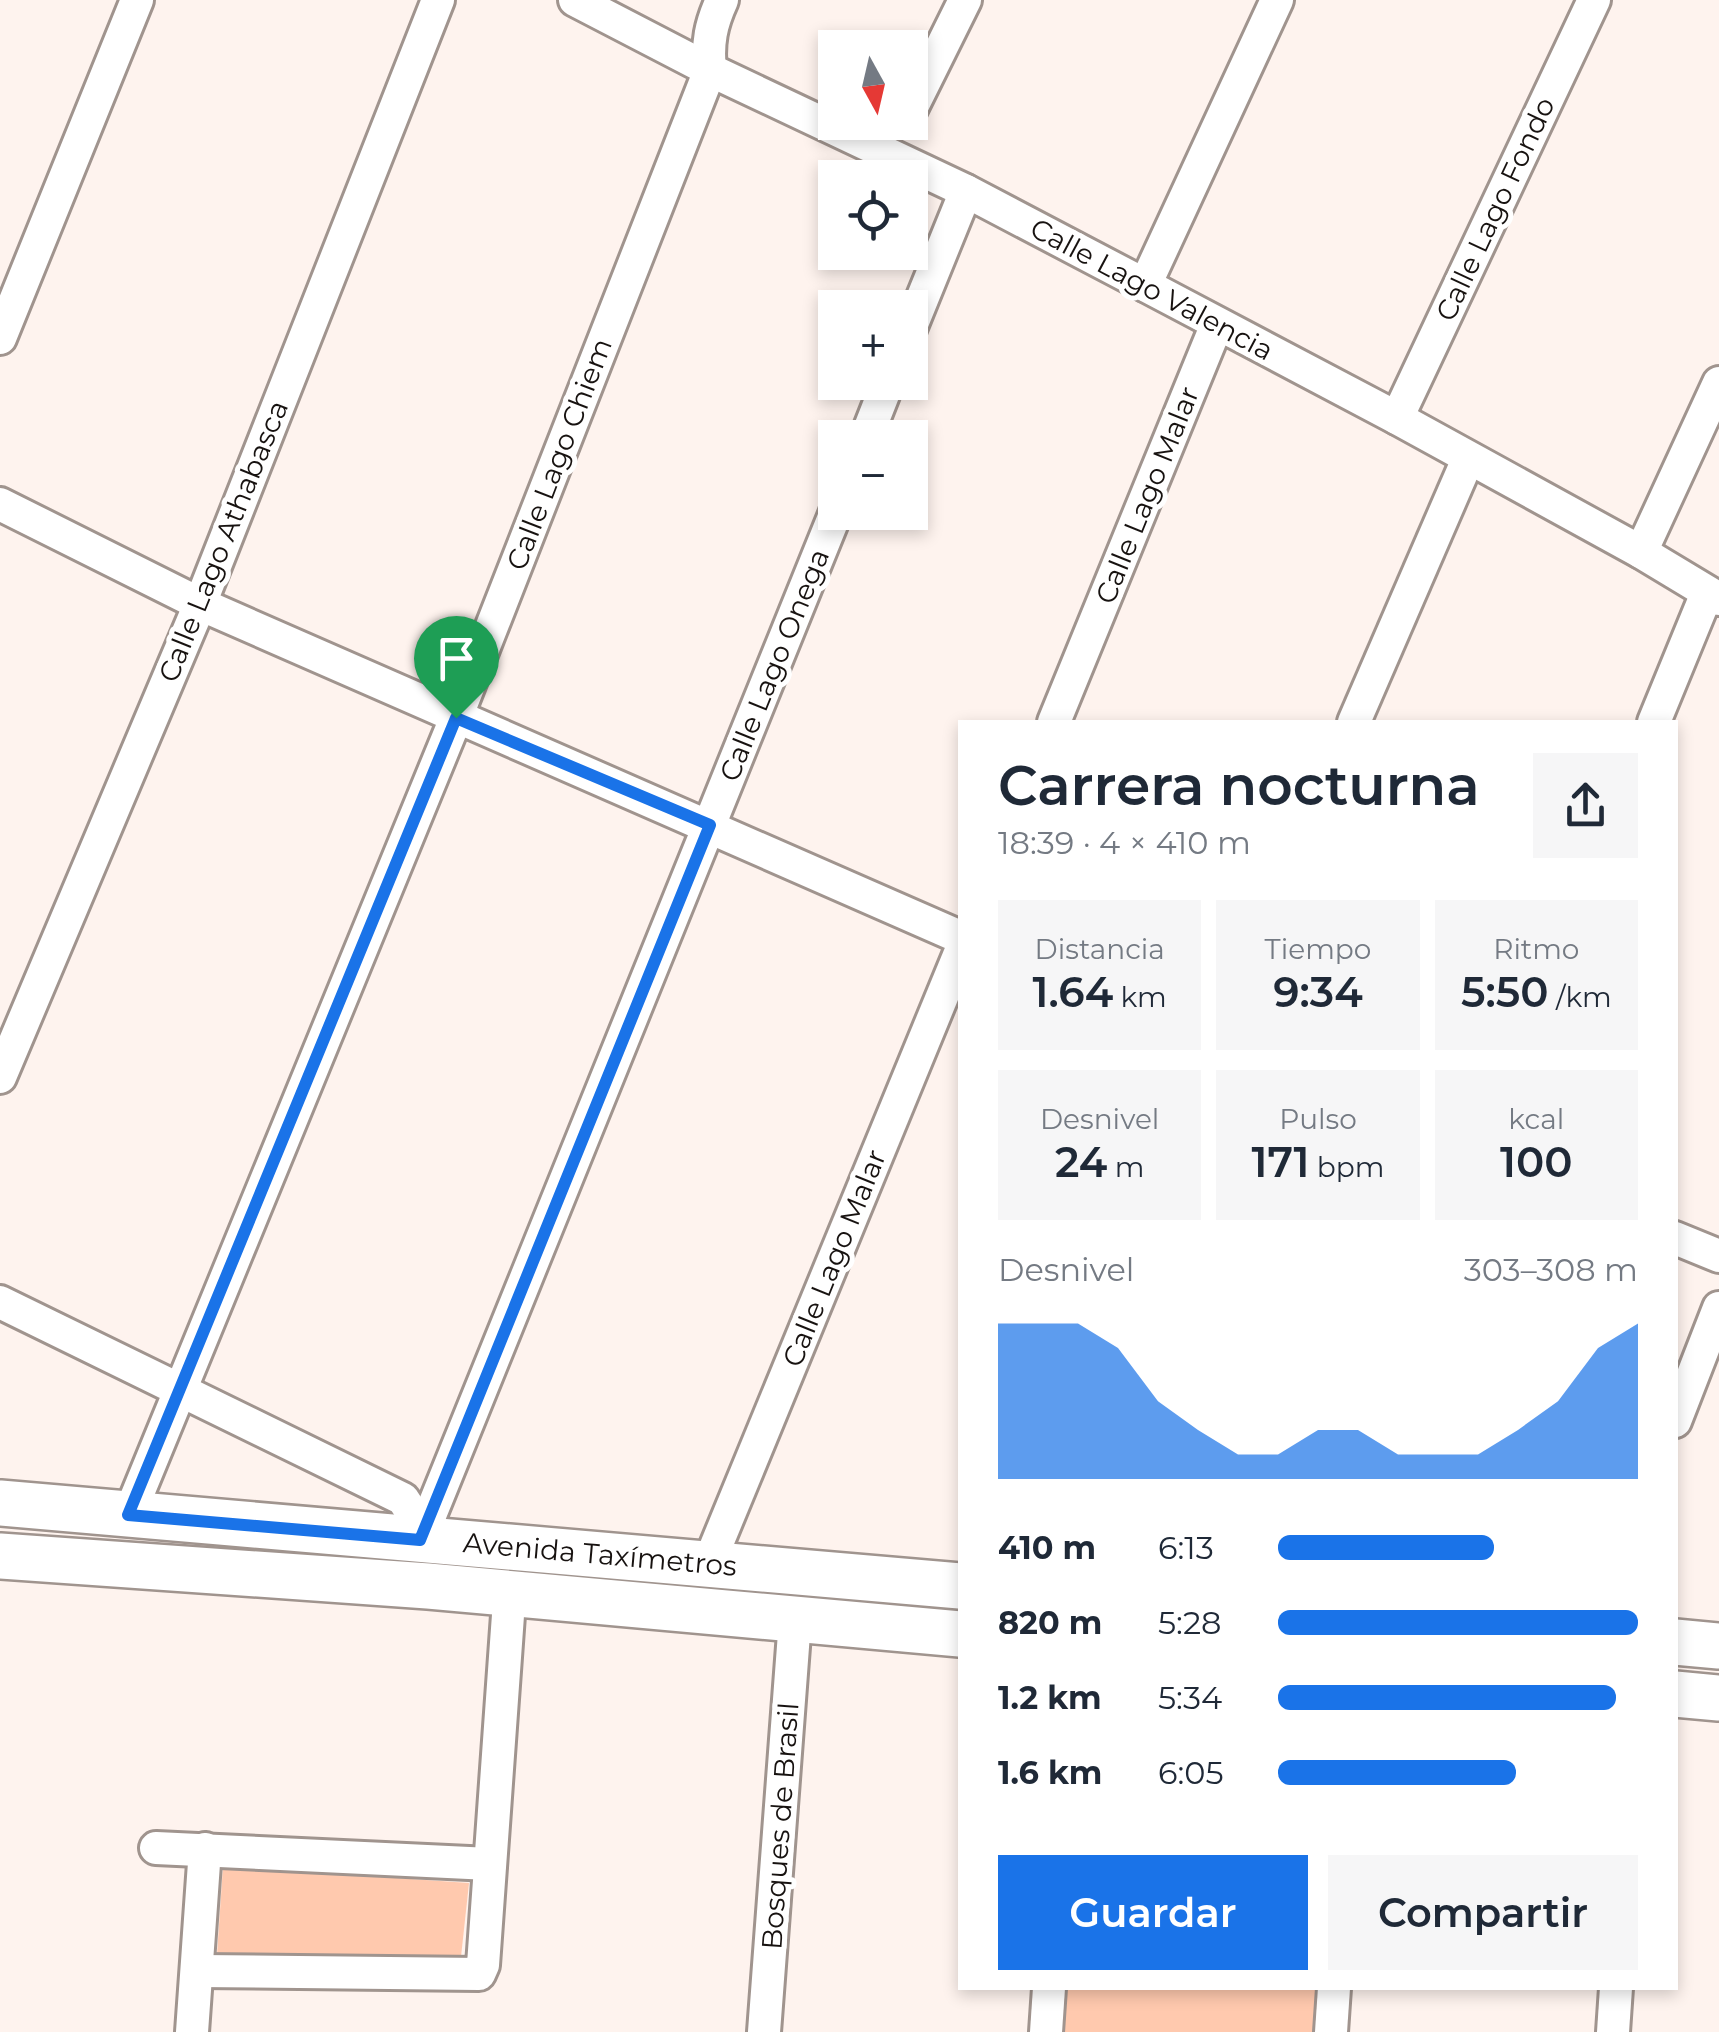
<!DOCTYPE html>
<html lang="es">
<head>
<meta charset="utf-8">
<style>
	body { margin:0; font-family:Montserrat,sans-serif; background:#f6f6f7; color:#1f2937; height:100vh; display:flex; flex-direction:column; font-size:38px; white-space:nowrap }
	* { box-sizing:border-box; margin:0 }
	p { font-size:32px; color:#747a83 }
	.icon { flex:none; width:55px; height:55px; fill:none; stroke:currentColor; stroke-width:2; stroke-linecap:round; stroke-linejoin:round }
	.map { position:relative; flex:1; overflow:hidden }
	.sheet { position:absolute; left:958px; top:720px; width:720px; height:1270px; display:flex; flex-direction:column; background:#fff; border-radius:0px; box-shadow:0 5px 15px #0003 }
	.sheet>* { flex:none }
	.needle { width:65px; rotate:172deg }
	.tools { position:absolute; left:818px; top:30px; display:grid; gap:20px }
	.tools a { display:grid; place-items:center; width:110px; height:110px; border-radius:0px; background:#fff; box-shadow:0 5px 15px #0003; font-size:50px }
	.pin { position:absolute; display:grid; place-items:center; width:85px; height:85px; color:#fff; margin:-102px -42px; border-radius:50% 50% 50% 0; rotate:-45deg; box-shadow:0 0 10px #0007 }
	.pin .icon { rotate:45deg }
	.round { display:grid; place-items:center; flex:none; width:105px; height:105px; border-radius:0px; background:#f6f6f7 }
	.head { display:flex; align-items:center; justify-content:space-between; height:170px; padding:0 40px }
	h1 { font-size:55px; font-weight:600; line-height:75px }
	.figures { display:grid; grid-template-columns:repeat(3,1fr); gap:15px; height:170px; padding:10px 40px }
	.figures div { display:grid; align-content:center; border-radius:0px; background:#f6f6f7; text-align:center }
	.figures b { font-size:42px; font-weight:600 }
	.figures small { font-size:28px; font-weight:400 }
	.figures p { font-size:28px }
	.chart { height:280px; padding:20px 40px }
	.chart p { display:flex; justify-content:space-between }
	.chart svg { width:100%; height:180px; margin-top:10px; fill:#1a73e8; opacity:.7 }
	.action { display:flex; gap:20px; margin-top:auto; padding:20px 40px }
	.action a { flex:1; height:115px; border-radius:0px; background:#1a73e8; color:#fff; font-size:40px; font-weight:600; line-height:115px; text-align:center }
	.action a+a { background:#f6f6f7; color:#1f2937 }
	ul { padding:0 40px; list-style:none; font-size:32px }
	li { display:grid; grid-template-columns:160px 120px 1fr; align-items:center; height:75px }
	li i { height:25px; border-radius:12px; background:#1a73e8 }
	.map>svg:first-child { display:block }
	.green { fill:#ffc9ae }
	.lines { fill:none; stroke-linecap:round; stroke-linejoin:round }
	.minor-casing { stroke:#a0948e; stroke-width:38 }
	.secondary-casing { stroke:#a0948e; stroke-width:50 }
	.minor { stroke:#fff; stroke-width:32 }
	.secondary { stroke:#fff; stroke-width:45 }
	.route-casing { stroke:#fff; stroke-width:20 }
	.route { stroke:#1a73e8; stroke-width:12 }
	.labels { text-anchor:middle; dominant-baseline:central; stroke-width:10; stroke-linejoin:round; paint-order:stroke }
	.street-label { font-size:28px; fill:#171210; stroke:#fff }
</style>
</head>
<body>
<div class="map">
<svg width="1719" height="2032" viewBox="0 0 1719 2032">
	<rect width="100%" height="100%" fill="#fef3ee"/>
	<!-- green -->
	<g class="green">
		<polygon points="223,1866 469,1883 460,1966 217,1955"/>
		<polygon points="1060,1988 1330,1988 1327,2032 1064,2032 1058,2025"/>
	</g>
	<g class="lines">
		<!-- minor casing -->
		<g class="minor-casing">
			<g id="minor">
				<polyline points="575,0 710,70 966,191 1145,285 1397,418 1641,552 1719,599"/>
				<polyline points="910,111 965,0"/>
				<polyline points="1145,285 1277,0"/>
				<polyline points="910,329 966,191"/>
				<polyline points="0,338 137,0"/>
				<polyline points="1397,418 1594,0"/>
				<polyline points="866,438 888,382"/>
				<polyline points="0,504 200,604 960,937"/>
				<polyline points="1641,552 1719,383"/>
				<polyline points="1054,722 1217,324"/>
				<polyline points="1354,722 1468,459"/>
				<polyline points="1654,722 1707,593"/>
				<polyline points="0,1077 200,604 438,0"/>
				<polyline points="1675,1238 1719,1256"/>
				<polyline points="0,1302 403,1499 414,1516 420,1540"/>
				<polyline points="1675,1421 1719,1308"/>
				<path d="M129,1515L456,718L710,70C707,43 711,24 722,0"/>
				<polyline points="420,1540 836,512"/>
				<polyline points="709,1563 960,953"/>
				<polyline points="156,1848 490,1864"/>
				<polyline points="198,1971 479,1974 483,1965 508,1615 512,1595"/>
				<polyline points="192,2032 205,1849"/>
				<polyline points="764,2032 795,1620"/>
				<polyline points="1046,2032 1049,1988"/>
				<polyline points="1331,2032 1334,1988"/>
				<polyline points="1613,2032 1616,1988"/>
			</g>
		</g>
		<!-- secondary casing -->
		<g class="secondary-casing">
			<g id="secondary">
				<polyline points="0,1503 960,1586"/>
				<polyline points="0,1556 428,1586 960,1634"/>
				<polyline points="1675,1642 1719,1646"/>
				<polyline points="1675,1694 1719,1698"/>
			</g>
		</g>
		<!-- minor -->
		<use href="#minor" class="minor"/>
		<!-- secondary -->
		<use href="#secondary" class="secondary"/>
	</g>
	<g class="lines">
		<!-- route casing -->
		<g class="route-casing">
			<polygon id="route" points="456,718 710,825 420,1540 128,1515"/>
		</g>
		<!-- route -->
		<use href="#route" class="route"/>
	</g>
	<g class="labels">
		<!-- street labels -->
		<g class="street-label">
			<text transform="translate(1495 209) rotate(-65)">Calle Lago Fondo</text>
			<text transform="translate(1152 289) rotate(28)">Calle Lago Valencia</text>
			<text transform="translate(559 454) rotate(-69)">Calle Lago Chiem</text>
			<text transform="translate(1147 495) rotate(-68)">Calle Lago Malar</text>
			<text transform="translate(223 541) rotate(-68)">Calle Lago Athabasca</text>
			<text transform="translate(774 665) rotate(-68)">Calle Lago Onega</text>
			<text transform="translate(834 1258) rotate(-68)">Calle Lago Malar</text>
			<text transform="translate(600 1554) rotate(5)">Avenida Taxímetros</text>
			<text transform="translate(780 1826) rotate(-86)">Bosques de Brasil</text>
		</g>
	</g>
</svg>
<div class="tools">
<a><svg class="needle" viewBox="-14 -14 28 28"><path d="M0-13l5 13h-10z" fill="#e53935"/><path d="M0 13l5-13h-10z" fill="#747a83"/></svg></a>
<a><svg class="icon" aria-label="locate" viewBox="0 0 24 24"><circle cx="12" cy="12" r="6"/><path d="M12 2v4M12 18v4M2 12h4M18 12h4"/></svg></a>
<a>+</a>
<a>−</a>
</div>
<div class="pin" style="left:456px;top:718px;background:#1e9e55"><svg class="icon" aria-label="arrive" viewBox="0 0 24 24"><path d="M6 21V4h12l-3 4 3 4H6"/></svg></div>
<section class="sheet">
<div class="head"><div><h1>Carrera nocturna</h1><p>18:39 · 4 × 410 m</p></div><a class="round"><svg class="icon" aria-label="share" viewBox="0 0 24 24"><path d="M12 15V3M7 8l5-5 5 5M5 13v7h14v-7"/></svg></a></div>
<div class="figures">
<div><p>Distancia</p><b>1.64<small> km</small></b></div>
<div><p>Tiempo</p><b>9:34</b></div>
<div><p>Ritmo</p><b>5:50<small> /km</small></b></div>
</div>
<div class="figures">
<div><p>Desnivel</p><b>24<small> m</small></b></div>
<div><p>Pulso</p><b>171<small> bpm</small></b></div>
<div><p>kcal</p><b>100</b></div>
</div>
<div class="chart"><p><span>Desnivel</span>303–308 m</p>
<svg viewBox="0 0 160 44" preserveAspectRatio="none"><path d="M0 44V6L10 6L20 6L30 12L40 25L50 32L60 38L70 38L80 32L90 32L100 38L110 38L120 38L130 32L140 25L150 12L160 6V44z"/></svg>
</div>
<ul>
<li><b>410 m</b>6:13<i style="width:60%"></i></li>
<li><b>820 m</b>5:28<i style="width:100%"></i></li>
<li><b>1.2 km</b>5:34<i style="width:94%"></i></li>
<li><b>1.6 km</b>6:05<i style="width:66%"></i></li>
</ul>
<div class="action"><a>Guardar</a><a>Compartir</a></div>
</section>
</div>
</body>
</html>
